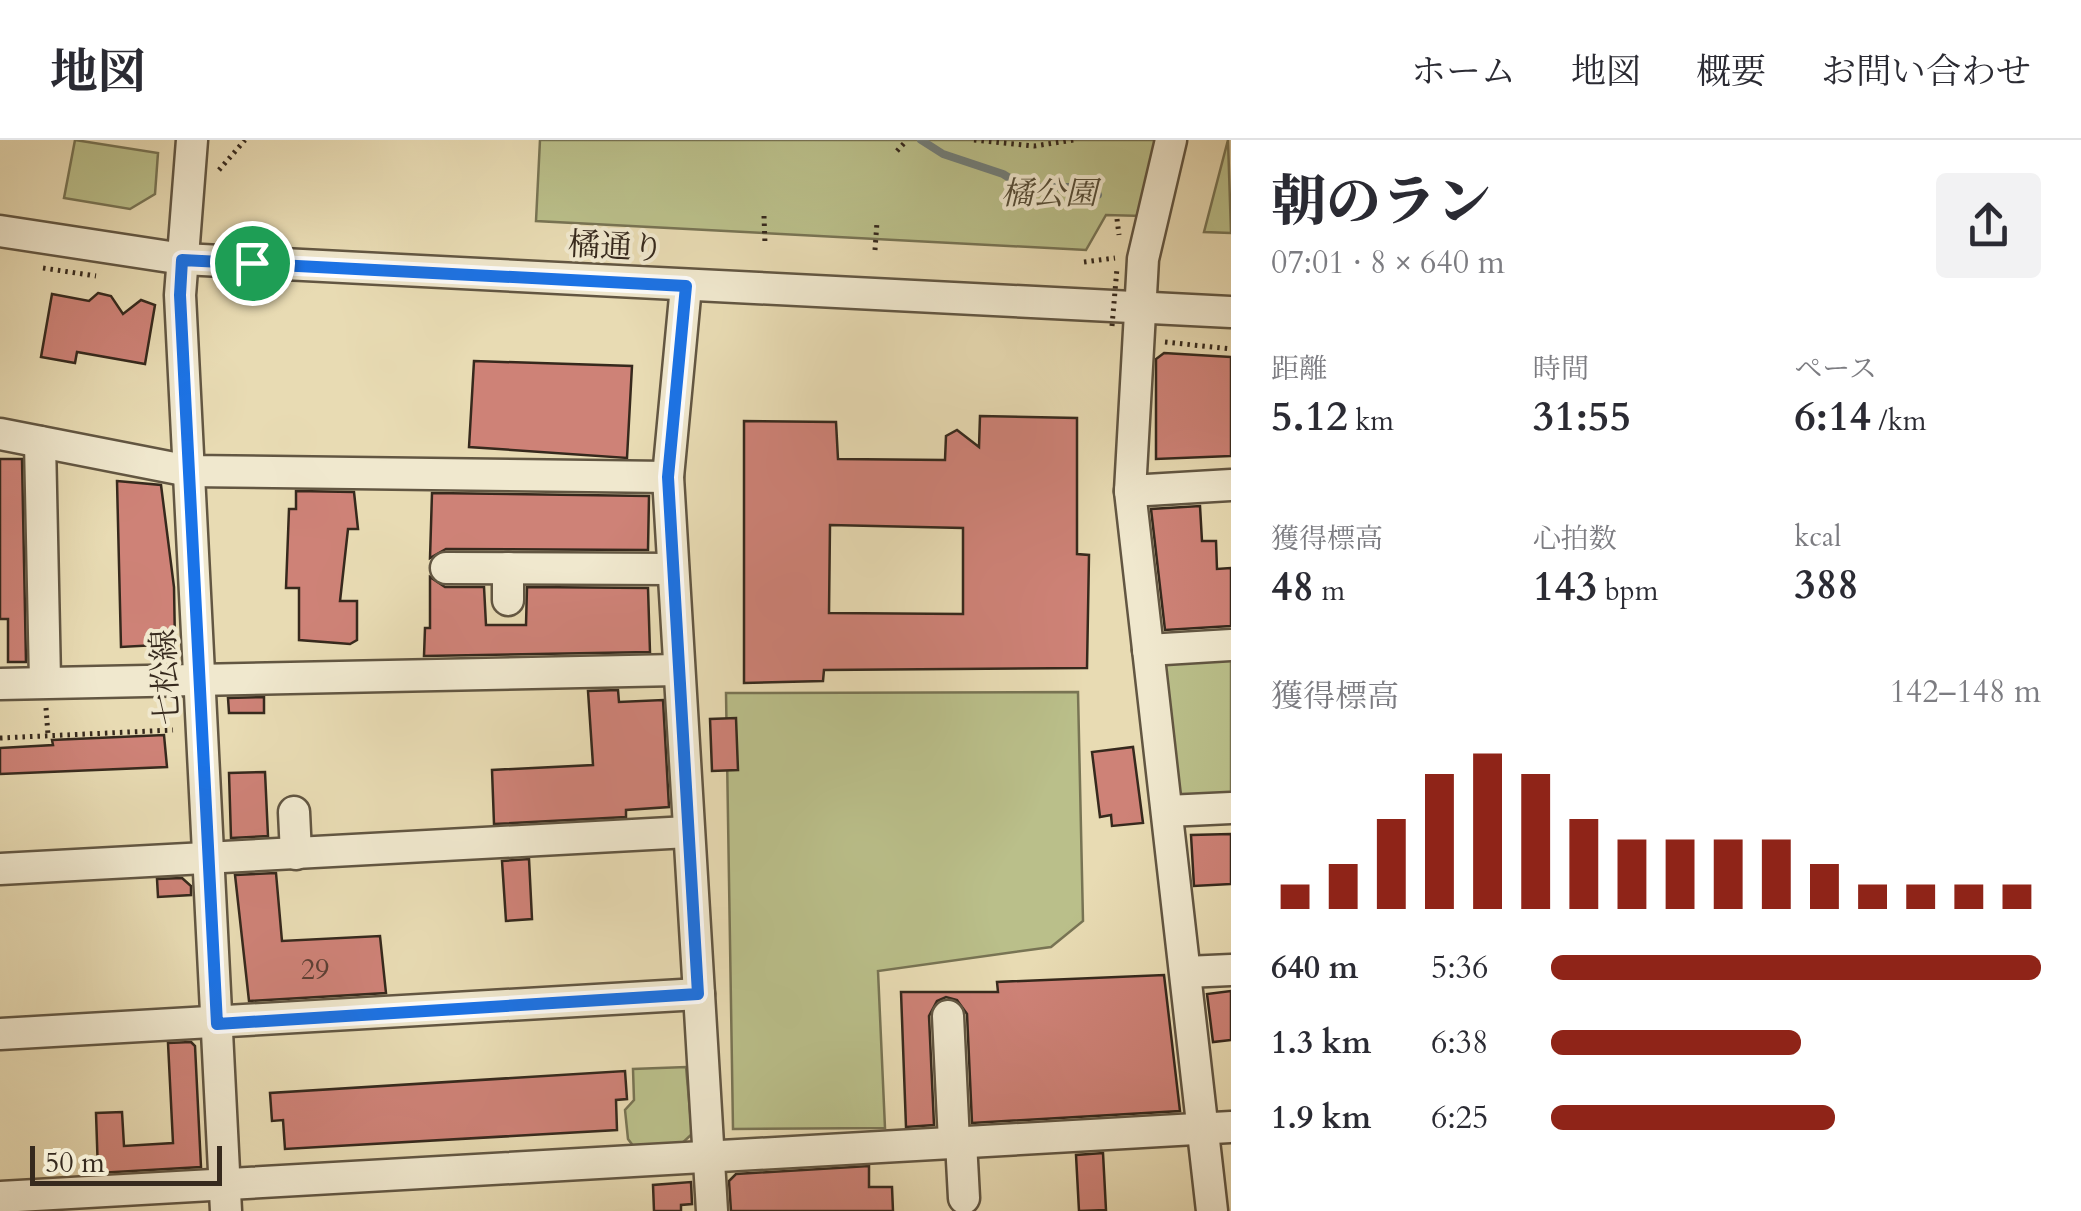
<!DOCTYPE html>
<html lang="ja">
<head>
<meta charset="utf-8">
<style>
	body { margin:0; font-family:Cardo,"Noto Serif JP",serif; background:#f2f2f3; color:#2b2b33; height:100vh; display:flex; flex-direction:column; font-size:38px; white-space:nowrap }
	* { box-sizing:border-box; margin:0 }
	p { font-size:32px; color:#7c7c81 }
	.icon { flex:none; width:55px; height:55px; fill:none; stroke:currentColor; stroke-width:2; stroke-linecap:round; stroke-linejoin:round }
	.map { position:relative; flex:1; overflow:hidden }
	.drawer { display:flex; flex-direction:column; background:#fff; width:850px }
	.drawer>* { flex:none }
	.scale { position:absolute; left:30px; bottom:25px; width:192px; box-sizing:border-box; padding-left:10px; border:5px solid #36291d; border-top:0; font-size:28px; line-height:35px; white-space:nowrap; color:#36291d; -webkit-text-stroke:8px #f0e8ce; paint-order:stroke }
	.pin { position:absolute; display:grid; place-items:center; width:85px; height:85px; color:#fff; margin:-42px; border:5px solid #fff; border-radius:50%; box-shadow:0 2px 10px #0007 }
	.round { display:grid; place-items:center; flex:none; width:105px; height:105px; border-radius:10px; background:#f2f2f3 }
	.headline { display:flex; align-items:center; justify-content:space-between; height:170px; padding:0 40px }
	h1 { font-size:55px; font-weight:800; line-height:75px }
	.metrics { display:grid; grid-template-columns:repeat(3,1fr); gap:15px; height:170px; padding:10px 40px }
	.metrics div { display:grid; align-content:center }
	.metrics b { font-size:42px; font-weight:800 }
	.metrics small { font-size:28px; font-weight:400 }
	.metrics p { font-size:28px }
	.chart { height:280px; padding:20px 40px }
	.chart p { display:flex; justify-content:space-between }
	.chart svg { width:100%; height:180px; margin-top:10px; stroke:#8f2418; stroke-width:6 }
	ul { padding:0 40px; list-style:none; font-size:32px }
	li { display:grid; grid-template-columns:160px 120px 1fr; align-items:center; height:75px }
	li i { height:25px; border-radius:12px; background:#8f2418 }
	header { display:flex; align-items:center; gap:60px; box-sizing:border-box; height:140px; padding:0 50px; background:#fff; border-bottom:2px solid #e1e1e2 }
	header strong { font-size:48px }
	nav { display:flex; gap:55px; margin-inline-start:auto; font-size:35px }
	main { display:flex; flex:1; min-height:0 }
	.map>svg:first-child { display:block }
	.green { fill:#babf8a; stroke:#787454; stroke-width:2.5 }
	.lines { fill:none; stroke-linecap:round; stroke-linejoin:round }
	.stream { stroke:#737f7a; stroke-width:8 }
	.building { fill:#ce8277; stroke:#36291d; stroke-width:2.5; fill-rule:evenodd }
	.minor-casing { stroke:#625642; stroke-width:35 }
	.path { stroke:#36291d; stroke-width:5; stroke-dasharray:2.5 5; stroke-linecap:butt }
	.minor { stroke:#f0e8ce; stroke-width:30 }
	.path-bridge { stroke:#36291d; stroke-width:5; stroke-dasharray:2.5 5; stroke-linecap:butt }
	.route-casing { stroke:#fff; stroke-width:20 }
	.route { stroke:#1a73e8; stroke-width:12 }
	.labels { text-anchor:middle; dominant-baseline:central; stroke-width:8; stroke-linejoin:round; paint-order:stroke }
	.number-label { font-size:28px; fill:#5c3f34 }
	.park-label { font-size:32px; font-style:italic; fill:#574e38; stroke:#f0e8ce }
	.street-label { font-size:32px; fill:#36291d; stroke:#f0e8ce }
</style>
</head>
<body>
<header>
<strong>地図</strong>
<nav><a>ホーム</a><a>地図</a><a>概要</a><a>お問い合わせ</a></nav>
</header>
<main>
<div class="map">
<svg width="1231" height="1071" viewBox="0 0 1231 1071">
	<rect width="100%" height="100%" fill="#e8dbb3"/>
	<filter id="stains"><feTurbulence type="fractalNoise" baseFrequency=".002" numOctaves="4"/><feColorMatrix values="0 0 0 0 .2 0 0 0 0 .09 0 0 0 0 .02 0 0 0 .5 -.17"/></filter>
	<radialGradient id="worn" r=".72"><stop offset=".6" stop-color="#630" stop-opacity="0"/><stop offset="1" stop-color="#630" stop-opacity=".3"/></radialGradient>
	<!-- green -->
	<g class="green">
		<polygon points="75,0 158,13 155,54 130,69 64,58"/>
		<polygon points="540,0 1160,0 1143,76 1106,75 1086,110 536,81"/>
		<polygon points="1228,0 1231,93 1204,92"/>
		<polygon points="1231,517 1231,654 1177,657 1160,520"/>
		<polygon points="1078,552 1083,781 1051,807 878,831 885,988 733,989 726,553"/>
		<polygon points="686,927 692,994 679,1006 634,1007 628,999 625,970 634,960 633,929"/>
	</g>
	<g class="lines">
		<!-- stream -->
		<polyline class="stream" points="921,0 943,14 1003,34 1024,47 1072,47 1098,55"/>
	</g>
	<!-- building -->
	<g class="building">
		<polygon points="98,153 111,156 123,174 141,160 155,165 145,224 77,212 75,223 41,217 52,154 89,161"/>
		<polygon points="1164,213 1231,217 1231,316 1156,319 1156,219"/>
		<polygon points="474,221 632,226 627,318 469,307"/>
		<path d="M980,276L1077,278V414L1089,415L1087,528L824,530L823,541L744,543V281L836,282L838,319L945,320L946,296L957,290L979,307ZM830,385L963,388V474L829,473Z"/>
		<polygon points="0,319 22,319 26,522 8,522 8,479 0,479"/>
		<polygon points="117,341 161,345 174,447 175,504 121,507"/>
		<polygon points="296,351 354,352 358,389 348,389 340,461 357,461 357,500 350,504 299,500 299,448 286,448 289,369 296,369"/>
		<polygon points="432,353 649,356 648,410 446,409 430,418"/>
		<polygon points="1200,366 1202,401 1216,401 1217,429 1231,428 1231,486 1165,490 1151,369"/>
		<polygon points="430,437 445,447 484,447 486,485 526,485 527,447 648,448 650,512 424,516 425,488 430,488"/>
		<polygon points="618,550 619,562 663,560 669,667 626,670 626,677 494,684 492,630 593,625 588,551"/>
		<polygon points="264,557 264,573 229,573 228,558"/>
		<polygon points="736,578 738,630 712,631 710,579"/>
		<polygon points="164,595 167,627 0,634 0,608 53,605 52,600"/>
		<polygon points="1133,607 1143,683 1112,686 1111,675 1100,677 1092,612"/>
		<polygon points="265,632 268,696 231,698 229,633"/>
		<polygon points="1231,694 1231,744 1194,746 1191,695"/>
		<polygon points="529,719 532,779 506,781 502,721"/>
		<polygon points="276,733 282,801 380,796 386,853 249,861 235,735"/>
		<polygon points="182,738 191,746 191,755 158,757 157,739"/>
		<polygon points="1164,835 1180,971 972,983 967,874 957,860 946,857 937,861 929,876 934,985 906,987 901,852 998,852 997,842"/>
		<polygon points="1231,851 1231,900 1213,902 1207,854"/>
		<polygon points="191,902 195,906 201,1027 98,1033 96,973 122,972 124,1006 173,1003 168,903"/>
		<polygon points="625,931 627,959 616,960 617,990 285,1009 283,980 272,981 270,953"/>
		<polygon points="1103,1013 1106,1070 1079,1071 1076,1015"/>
		<polygon points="869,1026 869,1047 892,1047 893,1071 731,1071 729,1041 736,1034"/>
		<polygon points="691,1042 692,1064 681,1065 681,1071 654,1071 653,1045"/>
	</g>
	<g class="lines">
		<!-- minor casing -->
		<g class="minor-casing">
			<g id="minor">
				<polyline points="192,0 180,155 226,1071"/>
				<polyline points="1171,0 1143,119 1130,351 1212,1071"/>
				<polyline points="0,91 183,119 1231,172"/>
				<polyline points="686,146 668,337 712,1071"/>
				<polyline points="0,294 189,331 668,337"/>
				<polyline points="40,302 45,540"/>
				<polyline points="1130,351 1231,345"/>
				<polyline points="446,428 672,429"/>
				<polyline points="508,428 508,460"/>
				<polyline points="1148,510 1231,505"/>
				<polyline points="0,544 677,530"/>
				<polyline points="1167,671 1231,668"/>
				<polyline points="294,672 296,714"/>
				<polyline points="0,729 688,692"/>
				<polyline points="1186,832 1231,830"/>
				<polyline points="948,876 954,1002"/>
				<polyline points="0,894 699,854"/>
				<polyline points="961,1002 964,1058"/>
				<polyline points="0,1057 1231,987"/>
			</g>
		</g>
		<!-- path -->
		<g class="path">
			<polyline points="974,0 1034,6 1074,0"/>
			<polyline points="897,11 907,0"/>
			<polyline points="219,30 245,0"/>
			<polyline points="764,76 765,104"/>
			<polyline points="1117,79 1119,95"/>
			<polyline points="875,110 877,82"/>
			<polyline points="1084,122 1115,118"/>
			<polyline points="43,128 96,136"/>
			<polyline points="1165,202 1231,209"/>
			<polyline points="46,568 48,595"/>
			<polyline points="0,598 173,590"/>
		</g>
		<!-- minor -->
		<use href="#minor" class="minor"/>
		<!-- path-bridge -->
		<polyline class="path-bridge" points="1112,186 1117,128"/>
	</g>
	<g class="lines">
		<!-- route casing -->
		<g class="route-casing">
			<polygon id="route" points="182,120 686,146 668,337 698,854 217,884 180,155"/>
		</g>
		<!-- route -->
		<use href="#route" class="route"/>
	</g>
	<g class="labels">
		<!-- number labels -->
		<g class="number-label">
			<text x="315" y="830">29</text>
		</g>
		<!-- park labels -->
		<g class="park-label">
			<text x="1049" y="54">橘公園</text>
		</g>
		<!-- street labels -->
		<g class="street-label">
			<text transform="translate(616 107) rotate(3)">橘通り</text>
			<text transform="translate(166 537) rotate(-93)">七松線</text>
		</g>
	</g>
	<rect width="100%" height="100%" filter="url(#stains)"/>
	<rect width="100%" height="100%" fill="url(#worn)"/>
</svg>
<div class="scale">50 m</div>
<div class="pin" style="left:252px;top:123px;background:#1e9e55"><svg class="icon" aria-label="arrive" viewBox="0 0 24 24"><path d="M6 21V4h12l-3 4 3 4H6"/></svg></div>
</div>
<section class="drawer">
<div class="headline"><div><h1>朝のラン</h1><p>07:01 · 8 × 640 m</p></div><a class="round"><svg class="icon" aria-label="share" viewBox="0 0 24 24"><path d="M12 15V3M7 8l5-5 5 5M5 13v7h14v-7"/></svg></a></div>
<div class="metrics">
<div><p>距離</p><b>5.12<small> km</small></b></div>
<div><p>時間</p><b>31:55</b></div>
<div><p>ペース</p><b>6:14<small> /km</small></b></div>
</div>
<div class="metrics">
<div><p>獲得標高</p><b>48<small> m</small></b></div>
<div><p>心拍数</p><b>143<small> bpm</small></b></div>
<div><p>kcal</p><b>388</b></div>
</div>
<div class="chart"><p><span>獲得標高</span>142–148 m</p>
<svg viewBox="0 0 160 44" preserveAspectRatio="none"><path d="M5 44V38M15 44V33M25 44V22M35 44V11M45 44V6M55 44V11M65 44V22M75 44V27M85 44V27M95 44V27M105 44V27M115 44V33M125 44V38M135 44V38M145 44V38M155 44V38"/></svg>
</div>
<ul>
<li><b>640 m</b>5:36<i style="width:100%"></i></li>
<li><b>1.3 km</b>6:38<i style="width:51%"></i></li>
<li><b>1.9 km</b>6:25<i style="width:58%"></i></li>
</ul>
</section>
</main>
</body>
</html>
